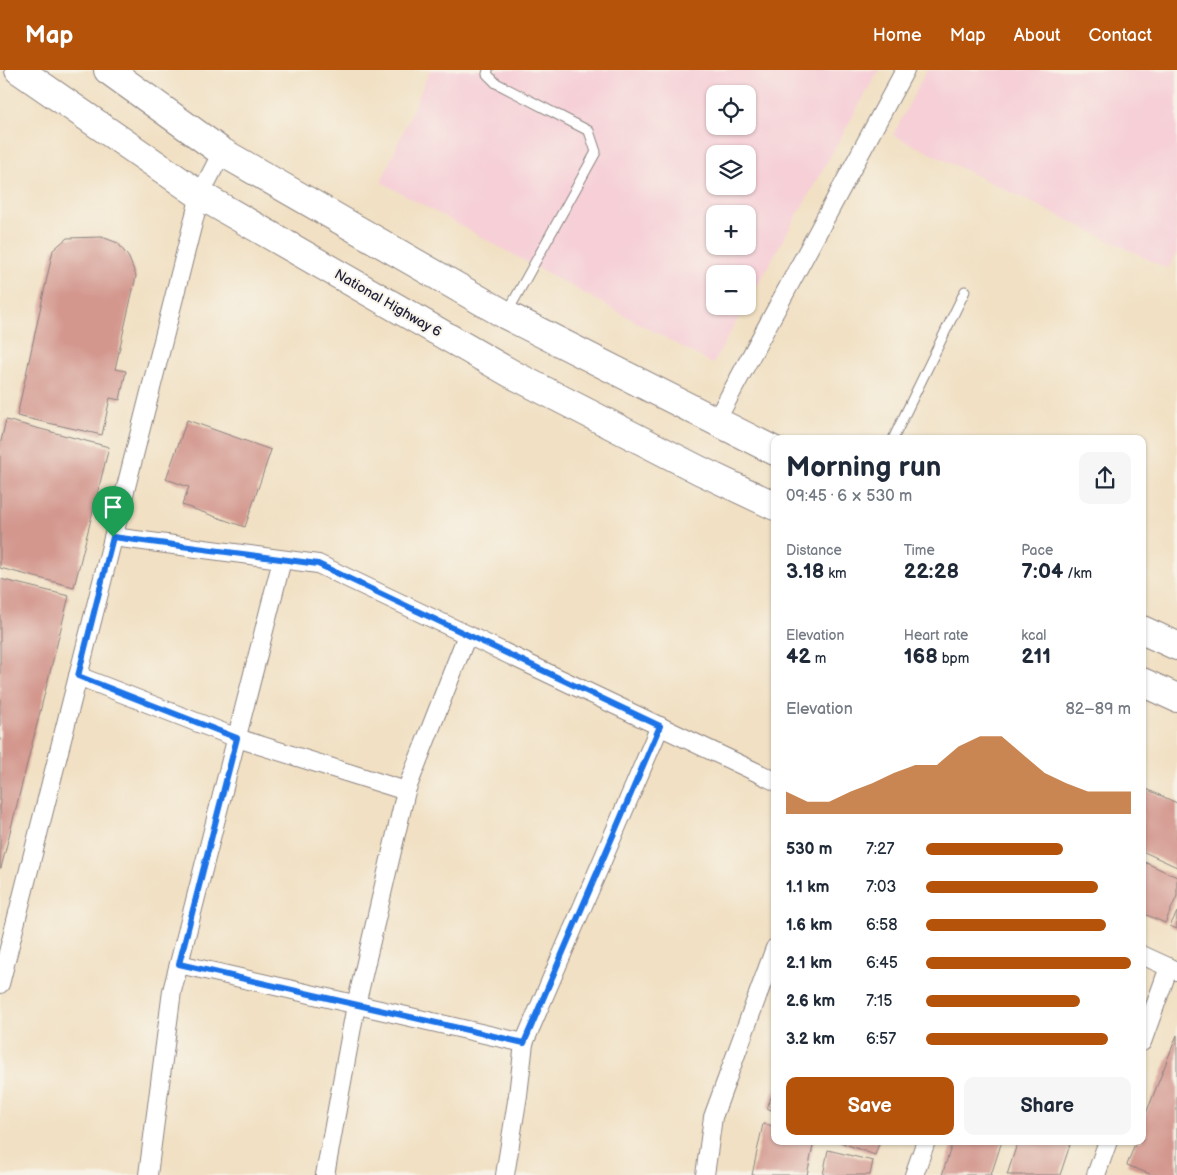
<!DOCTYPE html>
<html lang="en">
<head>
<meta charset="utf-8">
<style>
	body { margin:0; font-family:"Balsamiq Sans",sans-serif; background:#f6f6f7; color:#1f2937; height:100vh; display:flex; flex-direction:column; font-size:19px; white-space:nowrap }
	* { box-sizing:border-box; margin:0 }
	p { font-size:16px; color:#747a83 }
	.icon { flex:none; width:28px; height:28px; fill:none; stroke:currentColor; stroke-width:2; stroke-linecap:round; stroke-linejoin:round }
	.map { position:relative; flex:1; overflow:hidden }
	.panel { position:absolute; left:771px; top:365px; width:375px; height:710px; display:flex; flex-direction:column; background:#fff; border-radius:10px; box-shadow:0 1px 4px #0004 }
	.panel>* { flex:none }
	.buttons { position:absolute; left:706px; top:15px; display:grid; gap:10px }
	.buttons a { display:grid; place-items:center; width:50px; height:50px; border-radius:10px; background:#fff; box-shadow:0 1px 4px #0004; font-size:25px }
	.pin { position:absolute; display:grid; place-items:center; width:42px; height:42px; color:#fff; margin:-51px -21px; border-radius:50% 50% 50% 0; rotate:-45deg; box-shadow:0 0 5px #0007 }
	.pin .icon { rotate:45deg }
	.round { display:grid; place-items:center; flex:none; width:52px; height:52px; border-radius:10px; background:#f6f6f7 }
	.summary { display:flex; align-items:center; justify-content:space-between; height:85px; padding:0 15px }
	h1 { font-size:28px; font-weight:700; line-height:38px }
	.stats { display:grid; grid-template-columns:repeat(3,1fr); gap:8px; height:85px; padding:5px 15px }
	.stats div { display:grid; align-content:center }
	.stats b { font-size:21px; font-weight:700 }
	.stats small { font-size:14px; font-weight:400 }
	.stats p { font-size:14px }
	.chart { height:140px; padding:10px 15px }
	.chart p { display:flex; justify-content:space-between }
	.chart svg { width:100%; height:90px; margin-top:5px; fill:#b45309; opacity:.7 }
	.action { display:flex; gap:10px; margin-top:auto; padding:10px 15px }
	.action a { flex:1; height:58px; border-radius:10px; background:#b45309; color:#fff; font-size:20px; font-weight:700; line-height:58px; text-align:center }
	.action a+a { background:#f6f6f7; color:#1f2937 }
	ul { padding:0 15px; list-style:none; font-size:16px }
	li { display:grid; grid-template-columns:80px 60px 1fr; align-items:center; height:38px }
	li i { height:12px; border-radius:6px; background:#b45309 }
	header { display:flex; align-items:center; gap:30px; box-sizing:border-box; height:70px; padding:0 25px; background:#b45309; color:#fff }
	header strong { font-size:24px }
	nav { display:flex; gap:28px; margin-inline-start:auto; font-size:18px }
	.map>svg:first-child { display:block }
	.built { fill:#f6cfd7; fill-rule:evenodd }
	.building { fill:#d3978e }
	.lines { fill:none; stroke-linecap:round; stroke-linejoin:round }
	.lane-casing { stroke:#8a817f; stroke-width:11 }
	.street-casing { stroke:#8a817f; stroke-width:20 }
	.highway-casing { stroke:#8a817f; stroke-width:30 }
	.lane { stroke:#fff; stroke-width:9 }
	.street { stroke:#fff; stroke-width:18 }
	.highway { stroke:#fff; stroke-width:28 }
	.route-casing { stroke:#fff; stroke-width:10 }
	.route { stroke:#1a73e8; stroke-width:6 }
	.labels { text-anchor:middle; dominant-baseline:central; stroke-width:4; stroke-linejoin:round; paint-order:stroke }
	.street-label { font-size:14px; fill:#22223b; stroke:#f7f3e8 }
</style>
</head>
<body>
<header>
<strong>Map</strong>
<nav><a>Home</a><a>Map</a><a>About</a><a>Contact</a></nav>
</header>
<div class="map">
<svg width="1177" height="1105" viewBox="0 0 1177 1105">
	<rect width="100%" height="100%" fill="#f7f3e8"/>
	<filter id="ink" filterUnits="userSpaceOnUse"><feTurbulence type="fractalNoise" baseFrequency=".02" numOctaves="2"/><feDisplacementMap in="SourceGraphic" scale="10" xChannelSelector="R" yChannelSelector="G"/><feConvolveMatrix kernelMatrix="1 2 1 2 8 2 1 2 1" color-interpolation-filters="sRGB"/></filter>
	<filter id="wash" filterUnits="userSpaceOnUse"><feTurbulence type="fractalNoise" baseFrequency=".0096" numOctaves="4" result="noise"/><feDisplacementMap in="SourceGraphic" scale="20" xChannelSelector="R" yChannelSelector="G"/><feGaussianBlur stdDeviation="1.12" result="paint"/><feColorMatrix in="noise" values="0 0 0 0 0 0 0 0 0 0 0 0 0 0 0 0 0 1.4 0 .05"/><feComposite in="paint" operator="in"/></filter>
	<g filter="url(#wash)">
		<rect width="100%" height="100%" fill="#f1e0c3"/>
		<!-- built -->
		<g class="built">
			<path d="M430,0H879L748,232V204H715V236H745L713,294L381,112ZM715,24H748V56H715ZM715,84H748V116H715ZM715,144H748V176H715Z"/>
			<polygon points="927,0 1177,0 1177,182 1168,199 893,65"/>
		</g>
		<g id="blocks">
			<!-- building -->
			<g class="building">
				<polygon points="102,167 118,173 129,188 136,206 115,299 126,301 120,330 110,328 102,365 17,346 53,180 67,168"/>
				<polygon points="6,350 109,377 74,517 0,498 0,375"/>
				<polygon points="187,350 271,380 245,457 182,435 189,417 166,409"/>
				<polygon points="0,509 69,526 1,798 0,798"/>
				<polygon points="1142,717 1177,733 1177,797 1142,781"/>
				<polygon points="1142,791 1177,807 1177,826 1165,853 1142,843"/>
				<polygon points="1177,842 1177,859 1170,856"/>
				<polygon points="1177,965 1177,1105 1152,1105 1127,1095 1136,1071 1142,1071 1142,1054"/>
				<polygon points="775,1017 775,1042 767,1038"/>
				<polygon points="763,1054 775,1056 775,1071 814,1071 807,1105 752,1105"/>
				<polygon points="837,1071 880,1071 875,1085"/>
				<polygon points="953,1071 1002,1071 991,1105 942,1105"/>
				<polygon points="1018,1071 1071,1072 1060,1105 1007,1105"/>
				<polygon points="828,1080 873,1091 870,1105 823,1105"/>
			</g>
		</g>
	</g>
	<g filter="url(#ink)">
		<use href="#blocks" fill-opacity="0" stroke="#8a817f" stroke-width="1"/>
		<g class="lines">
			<!-- lane casing -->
			<g class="lane-casing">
				<g id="lane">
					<polyline points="488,0 487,4 496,13 589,61 596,82 507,243"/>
					<polyline points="893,369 965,221"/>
				</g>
			</g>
			<!-- street casing -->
			<g class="street-casing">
				<g id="street">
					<polyline points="716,351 905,0"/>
					<polyline points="113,467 318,494 775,711"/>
					<polyline points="78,606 237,668 406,721"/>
					<polyline points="1142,885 1177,901"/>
					<polyline points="179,894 524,973"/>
					<polyline points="0,914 200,125 222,82"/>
					<polyline points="1142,972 1169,897"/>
					<polyline points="148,1105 172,921 282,490"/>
					<polyline points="325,1105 356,935 406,721 467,565"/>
					<polyline points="505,1105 518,1025 524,973 660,656"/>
					<polyline points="705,1105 713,1047 775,878"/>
					<polyline points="914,1105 926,1071"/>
					<polyline points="1096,1105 1108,1071"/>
				</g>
			</g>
			<!-- highway casing -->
			<g class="highway-casing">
				<g id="highway">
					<polyline points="19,0 200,125 512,304 699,400 775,436"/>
					<polyline points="108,0 222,82 506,245 775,381"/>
					<polyline points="1142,560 1177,576"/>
					<polyline points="1142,612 1177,628"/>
				</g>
			</g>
			<!-- lane -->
			<use href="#lane" class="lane"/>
			<!-- street -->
			<use href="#street" class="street"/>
			<!-- highway -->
			<use href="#highway" class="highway"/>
		</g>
	</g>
	<g class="lines" filter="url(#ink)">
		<!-- route casing -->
		<g class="route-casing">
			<polygon id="route" points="113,467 318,494 660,656 524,973 179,894 237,668 78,606"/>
		</g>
		<!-- route -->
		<use href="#route" class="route"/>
	</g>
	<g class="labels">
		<!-- street labels -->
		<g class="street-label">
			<text transform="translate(388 233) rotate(30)">National Highway 6</text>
		</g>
	</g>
</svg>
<div class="buttons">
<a><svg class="icon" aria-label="locate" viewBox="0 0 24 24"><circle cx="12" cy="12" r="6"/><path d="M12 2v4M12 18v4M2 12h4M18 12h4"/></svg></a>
<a><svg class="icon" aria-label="layers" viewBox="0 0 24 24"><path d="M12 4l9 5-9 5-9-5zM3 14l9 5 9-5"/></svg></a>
<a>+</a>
<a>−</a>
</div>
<div class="pin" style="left:113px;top:467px;background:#1e9e55"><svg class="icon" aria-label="arrive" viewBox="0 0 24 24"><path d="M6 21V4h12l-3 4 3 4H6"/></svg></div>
<section class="panel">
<div class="summary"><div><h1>Morning run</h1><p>09:45 · 6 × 530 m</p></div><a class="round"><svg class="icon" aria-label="share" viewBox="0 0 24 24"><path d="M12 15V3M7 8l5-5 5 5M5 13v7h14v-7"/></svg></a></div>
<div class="stats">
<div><p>Distance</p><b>3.18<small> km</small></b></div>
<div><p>Time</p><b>22:28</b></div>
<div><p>Pace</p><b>7:04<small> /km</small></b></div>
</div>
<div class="stats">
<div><p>Elevation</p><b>42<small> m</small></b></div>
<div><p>Heart rate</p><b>168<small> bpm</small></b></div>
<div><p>kcal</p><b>211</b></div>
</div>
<div class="chart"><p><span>Elevation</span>82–89 m</p>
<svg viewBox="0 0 160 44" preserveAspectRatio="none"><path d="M0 44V33L10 38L20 38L30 33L40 29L50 24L60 20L70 20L80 11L90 6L100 6L110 15L120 24L130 29L140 33L150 33L160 33V44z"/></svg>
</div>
<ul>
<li><b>530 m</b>7:27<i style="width:67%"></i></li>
<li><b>1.1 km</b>7:03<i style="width:84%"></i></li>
<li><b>1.6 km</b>6:58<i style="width:88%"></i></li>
<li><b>2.1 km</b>6:45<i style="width:100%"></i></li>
<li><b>2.6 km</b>7:15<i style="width:75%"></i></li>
<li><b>3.2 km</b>6:57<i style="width:89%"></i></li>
</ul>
<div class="action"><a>Save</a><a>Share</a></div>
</section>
</div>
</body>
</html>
